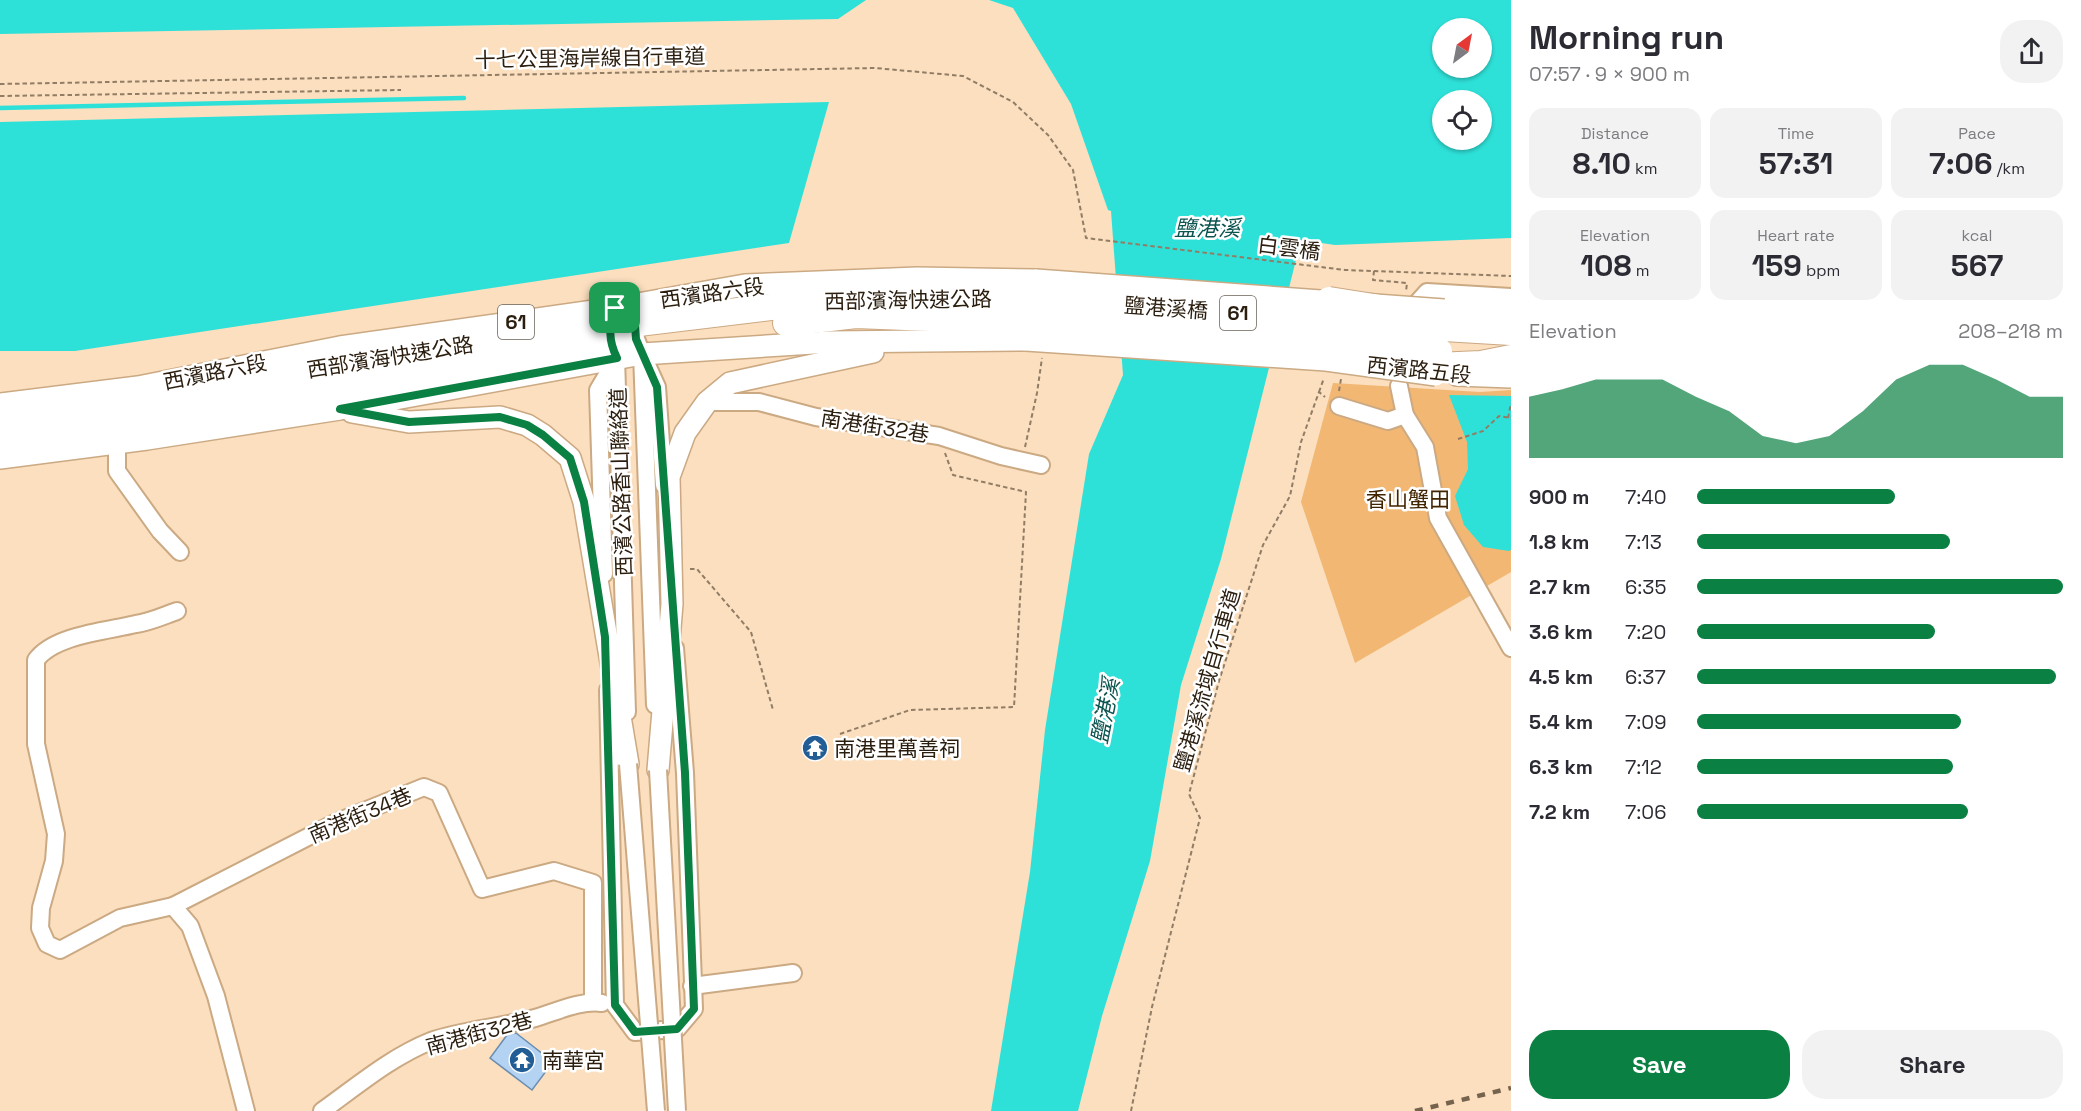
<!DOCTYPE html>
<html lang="en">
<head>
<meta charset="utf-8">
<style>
	body { margin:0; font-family:"Space Grotesk","Noto Sans TC",sans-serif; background:#f2f2f3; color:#2b2b33; height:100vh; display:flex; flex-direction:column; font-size:22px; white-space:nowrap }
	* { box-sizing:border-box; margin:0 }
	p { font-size:20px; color:#7c7c81 }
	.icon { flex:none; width:33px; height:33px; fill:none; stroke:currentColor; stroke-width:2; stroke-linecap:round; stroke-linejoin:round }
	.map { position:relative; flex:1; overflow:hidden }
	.details { display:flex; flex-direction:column; background:#fff; width:570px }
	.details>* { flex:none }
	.needle { width:39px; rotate:32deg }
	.buttons { position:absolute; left:1432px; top:18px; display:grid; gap:12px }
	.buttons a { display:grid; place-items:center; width:60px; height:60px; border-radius:50%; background:#fff; box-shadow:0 2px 4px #0004; font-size:30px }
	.pin { position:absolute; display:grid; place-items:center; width:51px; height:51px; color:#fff; margin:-26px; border-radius:12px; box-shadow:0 3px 9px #0006 }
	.round { display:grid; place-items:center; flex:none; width:63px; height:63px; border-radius:24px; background:#f2f2f3 }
	.overview { display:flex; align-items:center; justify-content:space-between; height:102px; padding:0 18px }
	h1 { font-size:33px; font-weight:800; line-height:45px }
	.stats { display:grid; grid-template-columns:repeat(3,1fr); gap:9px; height:102px; padding:6px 18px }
	.stats div { display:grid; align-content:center; border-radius:15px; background:#f2f2f3; text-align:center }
	.stats b { font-size:30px; font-weight:800 }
	.stats small { font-size:16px; font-weight:400 }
	.stats p { font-size:16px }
	.chart { height:168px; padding:12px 18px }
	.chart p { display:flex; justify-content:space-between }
	.chart svg { width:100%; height:108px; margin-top:6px; fill:#0b8043; opacity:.7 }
	.button { display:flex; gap:12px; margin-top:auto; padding:12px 18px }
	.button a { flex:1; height:69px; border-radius:24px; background:#0b8043; color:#fff; font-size:24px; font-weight:800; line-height:69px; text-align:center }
	.button a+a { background:#f2f2f3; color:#2b2b33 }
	ul { padding:0 18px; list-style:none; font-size:20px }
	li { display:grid; grid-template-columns:96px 72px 1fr; align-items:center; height:45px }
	li i { height:15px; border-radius:8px; background:#0b8043 }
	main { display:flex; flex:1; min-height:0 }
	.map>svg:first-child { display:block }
	.green { fill:#f2b773 }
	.water { fill:#2ee1d8; fill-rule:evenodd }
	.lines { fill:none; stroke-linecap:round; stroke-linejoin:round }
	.stream { stroke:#2ee1d8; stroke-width:4.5 }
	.building { fill:#b4d2f1; stroke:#6b8db0; stroke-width:1.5 }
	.minor-casing { stroke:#cba983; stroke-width:20 }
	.major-casing { stroke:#cba983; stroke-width:24 }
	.highway-casing { stroke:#cba983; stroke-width:28 }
	.path { stroke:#917d65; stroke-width:2; stroke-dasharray:4.5 3; stroke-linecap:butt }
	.minor { stroke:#fff; stroke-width:16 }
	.major { stroke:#fff; stroke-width:21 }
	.highway { stroke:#fff; stroke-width:26 }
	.rail { stroke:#76634e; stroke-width:4.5; stroke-dasharray:8 8; stroke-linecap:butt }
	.minor-bridge-casing { stroke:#cba983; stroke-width:20; stroke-linecap:butt }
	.major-bridge-casing { stroke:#cba983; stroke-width:24; stroke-linecap:butt }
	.highway-bridge-casing { stroke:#cba983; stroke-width:28; stroke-linecap:butt }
	.minor-bridge { stroke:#fff; stroke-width:16 }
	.major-bridge { stroke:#fff; stroke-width:21 }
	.highway-bridge { stroke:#fff; stroke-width:26 }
	.route-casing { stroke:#fff; stroke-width:12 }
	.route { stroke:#0b8043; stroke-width:8 }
	.labels { text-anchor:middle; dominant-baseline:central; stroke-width:5; stroke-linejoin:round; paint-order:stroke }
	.shield { fill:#fff; stroke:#6b6257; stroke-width:1.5 }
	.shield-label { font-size:20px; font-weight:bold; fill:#2b1e0f }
	.street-label { font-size:21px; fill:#2b1e0f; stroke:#fff }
	.park-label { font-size:21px; fill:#412500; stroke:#fff }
	.poi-label { font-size:21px; fill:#2b1e0f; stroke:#fff; text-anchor:start }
	.water-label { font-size:22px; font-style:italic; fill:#0b5450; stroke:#fff }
</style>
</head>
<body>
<main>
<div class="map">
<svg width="1511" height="1111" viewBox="0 0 1511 1111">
	<rect width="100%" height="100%" fill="#fbdfbf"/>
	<!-- green -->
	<polygon class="green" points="1333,383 1480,392 1511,390 1511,572 1355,663 1301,502"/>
	<!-- water -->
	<g class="water">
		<polygon points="0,0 866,0 838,19 0,34"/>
		<path d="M989,0H1511V238L1335,245L1301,240L1221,559L1181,685L1150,861L1102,1016L1078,1111H991L1030,872L1045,730L1089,454L1123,375L1111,211L1108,210L1071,104L1013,8ZM1443,28H1482V68H1443ZM1443,100H1482V140H1443Z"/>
		<polygon points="829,102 789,243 75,351 0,351 0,122"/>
		<polygon points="1449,395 1511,396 1511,550 1509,551 1483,547 1464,525 1455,496 1468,469 1467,442"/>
	</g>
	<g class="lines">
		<!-- stream -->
		<polyline class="stream" points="0,108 464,98"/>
	</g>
	<!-- building -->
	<polygon class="building" points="516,1033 553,1062 532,1090 490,1058 507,1035"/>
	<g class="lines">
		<!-- minor casing -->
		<g class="minor-casing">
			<g id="minor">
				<polyline points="1408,313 1427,292 1511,297"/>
				<polyline points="627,318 635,325 636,339 642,354 655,705"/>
				<polyline points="642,354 657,387 664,485"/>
				<polyline points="616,357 627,712"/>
				<polyline points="1399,386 1405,415 1425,447 1438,518 1511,648"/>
				<polyline points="707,402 759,402 816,417 939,436 1001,456 1041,465"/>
				<polyline points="1339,406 1388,421 1405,415"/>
				<polyline points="117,443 117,471 160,531 180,552"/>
				<polyline points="604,574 598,390 617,358"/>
				<path d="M177,611C163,616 150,622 136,624C107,631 54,635 36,660V744L56,834L54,861L41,908L40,928L47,944L60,950L120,918L173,906L190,926L216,996L246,1111"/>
				<polyline points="608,690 615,1005 635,1032 677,1029 694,1009 685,773 675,648"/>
				<polyline points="173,906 337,822 424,787 439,793 482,889 554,871 593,883 593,1002"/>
				<polyline points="692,986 793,973"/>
				<path d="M322,1111C357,1086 391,1057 431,1041C461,1030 503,1027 535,1018C556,1012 580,1000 602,1003"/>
			</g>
		</g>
		<!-- major casing -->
		<g class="major-casing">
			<g id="major">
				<polyline points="1444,310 1511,313"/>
				<polyline points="1457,375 1511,377"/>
				<polyline points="0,404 138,387 340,347 615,308 745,285 917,278 1036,280"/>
				<polyline points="352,412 409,422 500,417 527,425 543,435 570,458 584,502 628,764"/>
				<polyline points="0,458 147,439 340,409 642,354 830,342 1026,340"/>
				<polyline points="658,770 672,604 669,477 685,433 707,402 730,383 873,352"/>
			</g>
		</g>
		<!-- highway casing -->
		<g class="highway-casing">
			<g id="highway">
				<polyline points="786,323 856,315 1030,322"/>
				<polyline points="1444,328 1511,332"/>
				<polyline points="1436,366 1481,364 1511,358"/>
				<polyline points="0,419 128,403 441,347 853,297 1032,298"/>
				<polyline points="0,442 137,426 445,368 619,342"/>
			</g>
		</g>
		<!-- path -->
		<g class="path">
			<polyline points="0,84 875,68 963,76 1013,102 1048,135 1073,170 1086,238 1345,270 1511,276"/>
			<polyline points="0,96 401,90"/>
			<polyline points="1374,271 1373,280 1407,283 1406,291"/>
			<polyline points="1339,391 1341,379"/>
			<polyline points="1319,392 1324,378"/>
			<polyline points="1508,418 1511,403"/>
			<polyline points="1458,439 1483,431 1499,416 1511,418"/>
			<polyline points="1025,447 1037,393 1042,358"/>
			<polyline points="690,569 697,569 751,632 773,710"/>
			<polyline points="840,734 910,710 1014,707 1026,492 953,475 945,453"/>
			<polyline points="1131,1111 1152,1007 1200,818 1189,794 1219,681 1263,545 1290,496 1301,442 1319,392 1325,397"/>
		</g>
		<!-- minor -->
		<use href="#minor" class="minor"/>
		<!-- major -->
		<use href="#major" class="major"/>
		<!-- highway -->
		<use href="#highway" class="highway"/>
		<!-- rail -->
		<polyline class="rail" points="1415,1111 1511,1088"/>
		<!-- minor-bridge casing -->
		<g class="minor-bridge-casing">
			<g id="minor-bridge">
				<polyline points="628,764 656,1111"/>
				<polyline points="658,770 677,1111"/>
			</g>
		</g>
		<!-- major-bridge casing -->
		<g class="major-bridge-casing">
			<g id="major-bridge">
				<polyline points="1036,280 1444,310"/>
				<polyline points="1026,340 1326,360 1436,375"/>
			</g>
		</g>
		<!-- highway-bridge casing -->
		<g class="highway-bridge-casing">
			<g id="highway-bridge">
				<polyline points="1032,298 1444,328"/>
				<polyline points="1329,300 1386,309"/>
				<polyline points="1030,322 1439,351"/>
			</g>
		</g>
		<!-- minor-bridge -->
		<use href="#minor-bridge" class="minor-bridge"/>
		<!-- major-bridge -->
		<use href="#major-bridge" class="major-bridge"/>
		<!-- highway-bridge -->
		<use href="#highway-bridge" class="highway-bridge"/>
	</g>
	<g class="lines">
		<!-- route casing -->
		<g class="route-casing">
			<path id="route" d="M615,308L635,325L636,339L657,387L685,773L694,1009L677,1029L635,1032L615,1005L605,637L584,502L570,458L543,435L527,425L500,417L409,422L340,409L617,358C608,340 609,327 615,308Z"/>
		</g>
		<!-- route -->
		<use href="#route" class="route"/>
	</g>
	<!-- icons -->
	<defs>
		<g id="temple-disc" transform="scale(1.35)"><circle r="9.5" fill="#225e95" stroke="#fff"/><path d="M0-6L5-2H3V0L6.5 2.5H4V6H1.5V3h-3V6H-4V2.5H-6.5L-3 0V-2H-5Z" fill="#fff"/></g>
	</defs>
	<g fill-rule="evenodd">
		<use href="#temple-disc" x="815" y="748"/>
		<use href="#temple-disc" x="522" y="1060"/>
	</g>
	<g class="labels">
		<!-- shield labels -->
		<g class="shield">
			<rect x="1220" y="296" width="36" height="34" rx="4.5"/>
			<rect x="498" y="305" width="36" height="34" rx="4.5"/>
		</g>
		<g class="shield-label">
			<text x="1238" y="313">61</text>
			<text x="516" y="322">61</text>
		</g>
		<!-- street labels -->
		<g class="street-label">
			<text transform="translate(590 58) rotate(-1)">十七公里海岸線自行車道</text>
			<text transform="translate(1289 248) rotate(7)">白雲橋</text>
			<text transform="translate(712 293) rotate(-8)">西濱路六段</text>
			<text transform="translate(908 300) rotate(-1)">西部濱海快速公路</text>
			<text transform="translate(1166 308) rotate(4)">鹽港溪橋</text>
			<text transform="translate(390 357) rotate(-9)">西部濱海快速公路</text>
			<text transform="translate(1419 370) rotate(6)">西濱路五段</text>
			<text transform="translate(215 372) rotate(-11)">西濱路六段</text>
			<text transform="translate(875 426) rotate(9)">南港街32巷</text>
			<text transform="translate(621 482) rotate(-92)">西濱公路香山聯絡道</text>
			<text transform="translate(1207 680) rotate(-74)">鹽港溪流域自行車道</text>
			<text transform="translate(360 815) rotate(-23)">南港街34巷</text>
			<text transform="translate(479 1033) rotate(-15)">南港街32巷</text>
		</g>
		<!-- park labels -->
		<g class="park-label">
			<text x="1408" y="499">香山蟹田</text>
		</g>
		<!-- poi labels -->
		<g class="poi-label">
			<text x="834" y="748">南港里萬善祠</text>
			<text x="542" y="1060">南華宮</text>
		</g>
		<!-- water labels -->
		<g class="water-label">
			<text x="1207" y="228">鹽港溪</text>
			<text transform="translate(1105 711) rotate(-79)">鹽港溪</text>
		</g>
	</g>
</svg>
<div class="buttons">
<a><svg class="needle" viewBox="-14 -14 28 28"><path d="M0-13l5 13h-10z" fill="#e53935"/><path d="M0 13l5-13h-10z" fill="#7c7c81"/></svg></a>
<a><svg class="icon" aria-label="locate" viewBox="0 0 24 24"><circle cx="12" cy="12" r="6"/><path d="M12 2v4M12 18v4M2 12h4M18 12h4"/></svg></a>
</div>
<div class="pin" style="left:615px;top:308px;background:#1e9e55"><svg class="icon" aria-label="arrive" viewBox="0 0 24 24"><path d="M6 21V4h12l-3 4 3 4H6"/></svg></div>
</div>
<section class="details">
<div class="overview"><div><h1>Morning run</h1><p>07:57 · 9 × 900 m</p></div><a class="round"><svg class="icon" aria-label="share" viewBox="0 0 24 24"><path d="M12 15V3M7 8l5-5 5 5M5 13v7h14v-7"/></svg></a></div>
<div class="stats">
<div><p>Distance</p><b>8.10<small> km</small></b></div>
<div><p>Time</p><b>57:31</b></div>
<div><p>Pace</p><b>7:06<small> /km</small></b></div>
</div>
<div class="stats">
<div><p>Elevation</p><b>108<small> m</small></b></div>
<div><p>Heart rate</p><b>159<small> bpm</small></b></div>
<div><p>kcal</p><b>567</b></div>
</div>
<div class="chart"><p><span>Elevation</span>208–218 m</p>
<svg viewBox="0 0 160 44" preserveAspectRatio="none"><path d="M0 44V19L10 16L20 12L30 12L40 12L50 19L60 25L70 35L80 38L90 35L100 25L110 12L120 6L130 6L140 12L150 19L160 19V44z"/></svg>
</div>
<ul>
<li><b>900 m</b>7:40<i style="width:54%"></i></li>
<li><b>1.8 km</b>7:13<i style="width:69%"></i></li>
<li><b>2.7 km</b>6:35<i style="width:100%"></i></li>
<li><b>3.6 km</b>7:20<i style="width:65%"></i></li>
<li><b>4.5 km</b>6:37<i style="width:98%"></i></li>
<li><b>5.4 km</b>7:09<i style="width:72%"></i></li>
<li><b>6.3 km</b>7:12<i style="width:70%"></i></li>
<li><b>7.2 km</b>7:06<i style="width:74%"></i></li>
</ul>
<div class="button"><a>Save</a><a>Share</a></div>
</section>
</main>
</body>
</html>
